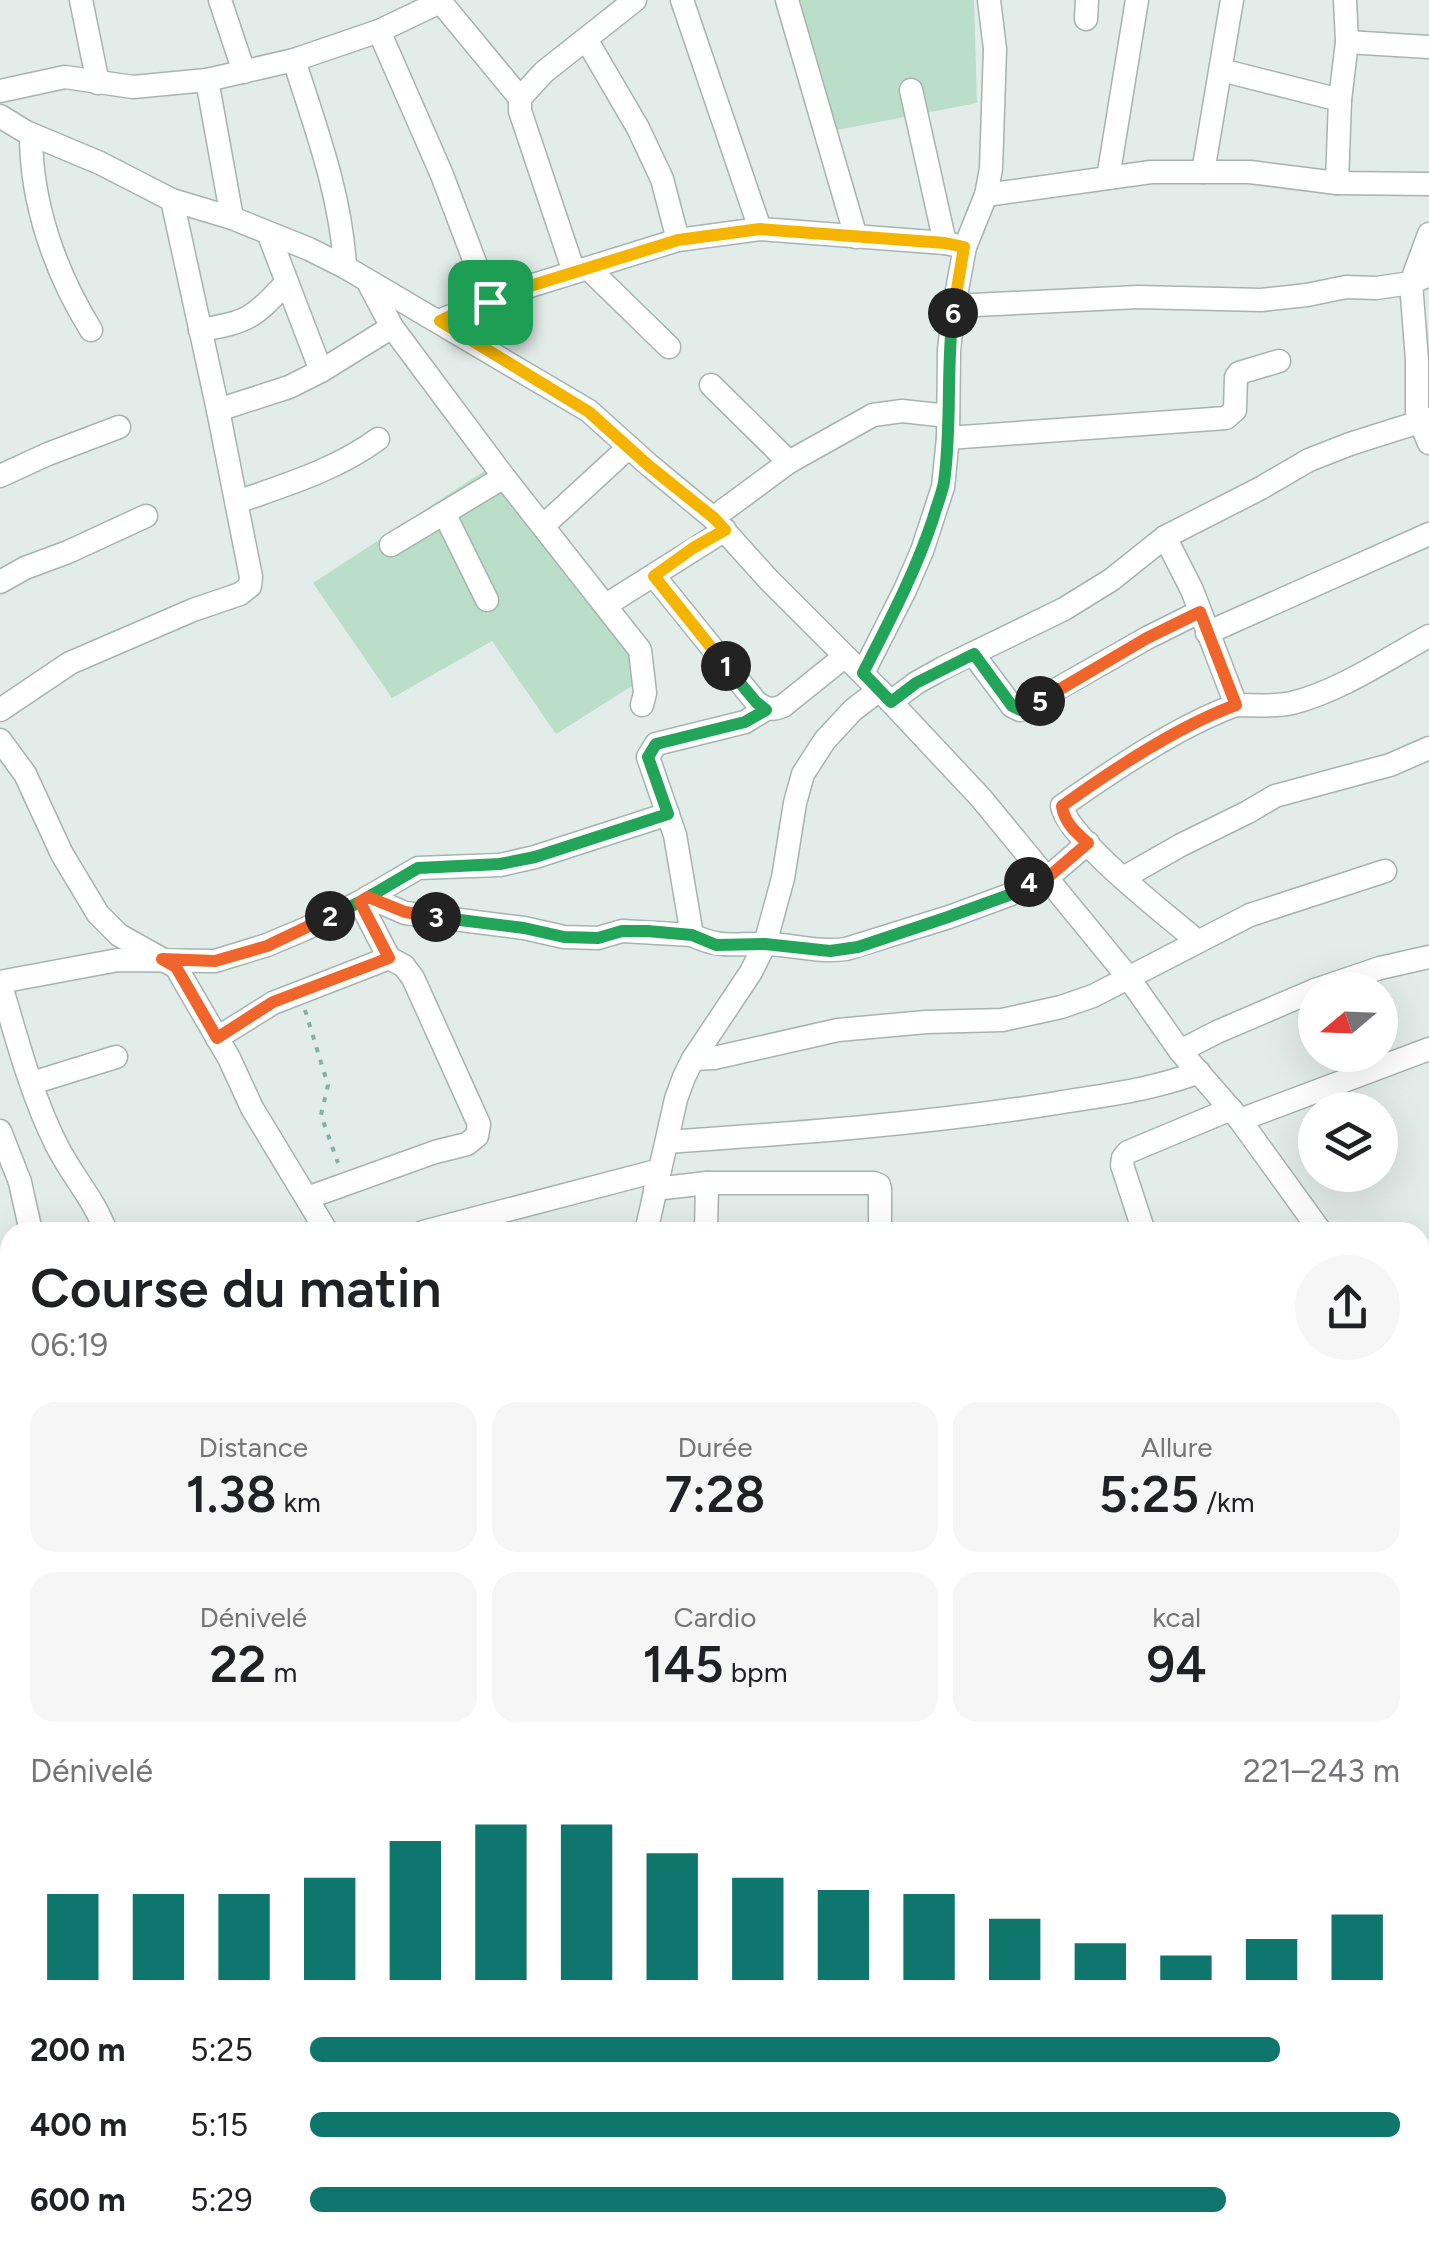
<!DOCTYPE html>
<html lang="fr">
<head>
<meta charset="utf-8">
<style>
	body { margin:0; font-family:Figtree,sans-serif; background:#f6f6f6; color:#202124; height:100vh; display:flex; flex-direction:column; font-size:38px; white-space:nowrap }
	* { box-sizing:border-box; margin:0 }
	p { font-size:32px; color:#757577 }
	.icon { flex:none; width:55px; height:55px; fill:none; stroke:currentColor; stroke-width:2; stroke-linecap:round; stroke-linejoin:round }
	.map { position:relative; flex:1; overflow:hidden }
	.drawer { position:absolute; left:0px; top:1222px; width:1430px; height:1038px; display:flex; flex-direction:column; background:#fff; border-radius:30px 30px 0 0; box-shadow:0 10px 40px #0002 }
	.drawer>* { flex:none }
	.needle { width:65px; rotate:251deg }
	.controls { position:absolute; left:1298px; top:972px; display:grid; gap:20px }
	.controls a { display:grid; place-items:center; width:100px; height:100px; border-radius:50%; background:#fff; box-shadow:0 10px 40px #0002; font-size:50px }
	.pin { position:absolute; display:grid; place-items:center; width:85px; height:85px; color:#fff; margin:-42px; border-radius:20px; box-shadow:0 5px 15px #0006 }
	.km { position:absolute; width:50px; height:50px; margin:-25px; border-radius:50%; background:#222; color:#fff; font-size:28px; line-height:50px; text-align:center }
	.round { display:grid; place-items:center; flex:none; width:105px; height:105px; border-radius:52px; background:#f6f6f6 }
	.summary { display:flex; align-items:center; justify-content:space-between; height:170px; padding:0 30px }
	h1 { font-size:55px; font-weight:600; line-height:75px }
	.figures { display:grid; grid-template-columns:repeat(3,1fr); gap:15px; height:170px; padding:10px 30px }
	.figures div { display:grid; align-content:center; border-radius:25px; background:#f6f6f6; text-align:center }
	.figures b { font-size:50px; font-weight:600 }
	.figures small { font-size:28px; font-weight:400 }
	.figures p { font-size:28px }
	.chart { height:280px; padding:20px 30px }
	.chart p { display:flex; justify-content:space-between }
	.chart svg { width:100%; height:180px; margin-top:10px; stroke:#0f766e; stroke-width:6 }
	ul { padding:0 30px; list-style:none; font-size:32px }
	li { display:grid; grid-template-columns:160px 120px 1fr; align-items:center; height:75px }
	li i { height:25px; border-radius:12px; background:#0f766e }
	.map>svg:first-child { display:block }
	.green { fill:#badec7 }
	.lines { fill:none; stroke-linecap:round; stroke-linejoin:round }
	.minor-casing { stroke:#a5b4b0; stroke-width:25 }
	.path { stroke:#82b1a6; stroke-width:4; stroke-dasharray:5 8; stroke-linecap:butt }
	.minor { stroke:#fff; stroke-width:22 }
	.split-1-casing { stroke:#fff; stroke-width:20 }
	.split-2-casing { stroke:#fff; stroke-width:20 }
	.split-3-casing { stroke:#fff; stroke-width:20 }
	.split-4-casing { stroke:#fff; stroke-width:20 }
	.split-5-casing { stroke:#fff; stroke-width:20 }
	.split-6-casing { stroke:#fff; stroke-width:20 }
	.split-7-casing { stroke:#fff; stroke-width:20 }
	.split-1 { stroke:#f5b400; stroke-width:12 }
	.split-2 { stroke:#22a559; stroke-width:12 }
	.split-3 { stroke:#f0652b; stroke-width:12 }
	.split-4 { stroke:#22a559; stroke-width:12 }
	.split-5 { stroke:#f0652b; stroke-width:12 }
	.split-6 { stroke:#22a559; stroke-width:12 }
	.split-7 { stroke:#f5b400; stroke-width:12 }
</style>
</head>
<body>
<div class="map">
<svg width="1429" height="2259" viewBox="0 0 1429 2259">
	<rect width="100%" height="100%" fill="#e2ece9"/>
	<!-- green -->
	<g class="green">
		<polygon points="797,0 974,0 977,103 837,130"/>
		<polygon points="492,466 654,672 556,734 492,641 392,698 313,583"/>
		<polygon points="292,2250 544,2250 551,2259 282,2259"/>
	</g>
	<g class="lines">
		<!-- minor casing -->
		<g class="minor-casing">
			<g id="minor">
				<polyline points="81,0 98,83"/>
				<polyline points="220,0 244,72"/>
				<polyline points="439,0 520,98"/>
				<polyline points="682,0 760,229"/>
				<polyline points="787,0 856,237"/>
				<polyline points="1086,19 1087,0"/>
				<polyline points="379,31 442,175 490,302"/>
				<polyline points="586,39 638,128 662,179 678,240"/>
				<polyline points="1347,42 1429,47"/>
				<path d="M294,60C316,129 341,195 345,267"/>
				<polyline points="1221,70 1340,100"/>
				<polyline points="207,80 232,218"/>
				<polyline points="911,90 945,243"/>
				<polyline points="0,91 65,77 133,87 207,80 294,60 379,31 440,2"/>
				<polyline points="0,116 26,132 100,163 172,200 232,218 309,249 345,267 589,411 649,465 713,518 768,579 891,702 981,798 1128,977 1180,1051 1240,1120 1321,1232"/>
				<path d="M31,135C31,203 55,272 91,330"/>
				<polyline points="1203,172 1232,0"/>
				<polyline points="1108,178 1137,0"/>
				<polyline points="1337,183 1340,100 1347,42 1345,0"/>
				<polyline points="986,195 1151,172 1250,172 1337,183 1429,184"/>
				<polyline points="1429,234 1411,283 1417,360 1417,415 1429,443"/>
				<polyline points="269,235 321,371"/>
				<polyline points="589,269 669,347"/>
				<polyline points="574,272 520,111 520,98 544,72 635,0"/>
				<polyline points="368,282 392,327 504,477 640,650 645,693 642,705"/>
				<polyline points="954,306 1138,297 1261,300 1307,295 1346,287 1376,288 1411,283 1429,275"/>
				<path d="M439,321C464,310 489,303 514,291L678,240L760,229L945,243L965,247"/>
				<path d="M200,330C249,322 253,318 287,282"/>
				<polyline points="711,385 789,462 713,518"/>
				<polyline points="218,410 289,387 321,371 392,327"/>
				<polyline points="948,438 1226,418 1235,410 1236,377 1239,373 1279,361"/>
				<polyline points="789,462 873,415 902,411 948,416"/>
				<polyline points="0,476 48,454 119,427"/>
				<path d="M237,502C285,485 336,470 378,439"/>
				<polyline points="444,513 487,600"/>
				<polyline points="543,526 629,447"/>
				<path d="M1165,537L1192,590L1236,705C1178,726 1112,771 1062,806C1068,839 1168,916 1197,941"/>
				<polyline points="391,545 504,477"/>
				<path d="M654,576L756,702C766,709 771,711 783,706L844,657"/>
				<polyline points="0,582 25,568 68,552 146,516"/>
				<polyline points="606,605 725,530"/>
				<polyline points="1207,633 1429,534"/>
				<polyline points="973,654 1012,706 1020,710 1147,638 1199,612"/>
				<polyline points="863,673 905,590 922,551 943,487 948,438 949,350 954,306 965,247 986,195 991,169 995,49 989,0"/>
				<polyline points="891,702 916,683 943,668 1064,609 1111,580 1165,537 1261,488 1309,460 1350,444 1429,419"/>
				<path d="M1236,705C1254,705 1274,707 1292,703C1340,691 1385,660 1429,636"/>
				<path d="M766,709L745,722L656,744L648,757L675,835L692,935C721,949 734,943 764,944C792,944 818,953 846,949L949,917L1009,895L1042,873"/>
				<polyline points="0,710 70,663 193,610 240,594 250,586 251,577 218,410 172,200"/>
				<polyline points="0,740 25,774 62,854 98,914 119,935 176,967 229,1058 252,1108 327,1232"/>
				<polyline points="1123,878 1181,845 1248,812 1275,796 1390,765 1429,748"/>
				<polyline points="1046,879 1088,843"/>
				<polyline points="368,897 405,913 524,928 564,937 598,938 622,931 692,935"/>
				<polyline points="360,902 389,958"/>
				<polyline points="1315,990 1380,968 1429,957"/>
				<polyline points="217,1038 273,1003 389,958 404,966 413,978 479,1124 477,1136 467,1144 435,1152 307,1198"/>
				<polyline points="1180,1051 1217,1032 1315,990"/>
				<polyline points="693,1059 714,1058 838,1030 926,1022 1002,1020 1061,1007 1093,996 1250,915 1385,871"/>
				<polyline points="32,1083 116,1057"/>
				<polyline points="1240,1120 1429,1049"/>
				<polyline points="0,1131 20,1182 31,1232"/>
				<path d="M667,1142C797,1133 928,1124 1057,1103C1105,1095 1152,1090 1199,1072"/>
				<polyline points="655,1189 707,1183 874,1183 879,1185 880,1189 880,1232"/>
				<path d="M106,1232C95,1200 71,1175 56,1144C31,1094 16,1036 0,982L118,960L215,961L267,945L305,929L360,902L418,868L500,865L535,857L668,814"/>
				<polyline points="423,1232 660,1170"/>
				<polyline points="646,1232 676,1099 684,1077 693,1059 751,972 765,944 783,878 795,803 803,774 825,740 853,710 879,690"/>
				<polyline points="706,1232 707,1183"/>
				<polyline points="1144,1232 1122,1165 1123,1158 1128,1152 1231,1109"/>
				<polyline points="1420,1331 1429,1322"/>
				<polyline points="0,1358 10,1360"/>
				<polyline points="1420,1365 1429,1376"/>
				<polyline points="1420,1486 1429,1471"/>
				<polyline points="0,1515 10,1522"/>
				<polyline points="1420,1633 1429,1639"/>
				<polyline points="1420,1680 1429,1654"/>
				<polyline points="0,1759 10,1768"/>
				<polyline points="0,1926 10,1917"/>
				<polyline points="1420,1939 1429,1939"/>
				<polyline points="0,2017 10,2032"/>
				<polyline points="0,2060 10,2054"/>
				<polyline points="0,2168 10,2162"/>
				<polyline points="0,2204 10,2214"/>
				<polyline points="43,2250 51,2259"/>
				<polyline points="122,2250 125,2259"/>
				<polyline points="484,2250 485,2259"/>
				<polyline points="680,2250 700,2259"/>
				<polyline points="966,2250 989,2259"/>
				<polyline points="1186,2250 1199,2259"/>
				<polyline points="1419,2250 1420,2259"/>
				<polyline points="256,2259 286,2250"/>
				<polyline points="1070,2259 1075,2250"/>
				<polyline points="1272,2259 1308,2250"/>
			</g>
		</g>
		<!-- path -->
		<g class="path">
			<polyline points="305,1010 328,1085 321,1115 338,1163"/>
			<polyline points="569,2259 572,2250"/>
		</g>
		<!-- minor -->
		<use href="#minor" class="minor"/>
	</g>
	<g class="lines">
		<!-- split-1 casing -->
		<g class="split-1-casing">
			<polyline id="split-1" points="490,302 468,308 440,321 589,412 649,466 714,518 725,530 693,548 654,576 726,666"/>
		</g>
		<!-- split-2 casing -->
		<g class="split-2-casing">
			<polyline id="split-2" points="330,916 360,902 418,868 500,864 535,857 668,814 648,757 656,744 745,722 766,710 756,702 726,666"/>
		</g>
		<!-- split-3 casing -->
		<g class="split-3-casing">
			<polyline id="split-3" points="330,916 267,946 215,961 162,959 176,967 217,1038 273,1002 389,958 360,902 368,897 405,912 436,917"/>
		</g>
		<!-- split-4 casing -->
		<g class="split-4-casing">
			<polyline id="split-4" points="436,917 524,928 564,937 598,938 622,931 647,931 692,935 716,945 765,944 830,951 858,947 948,917 1009,895 1029,882"/>
		</g>
		<!-- split-5 casing -->
		<g class="split-5-casing">
			<path id="split-5" d="M1029,882L1042,873L1046,879L1088,843C1076,833 1064,822 1062,806C1112,770 1178,726 1236,705L1200,612L1147,638L1040,701"/>
		</g>
		<!-- split-6 casing -->
		<g class="split-6-casing">
			<path id="split-6" d="M953,313C946,369 952,426 944,482C942,494 936,507 933,519C915,573 889,622 863,673L891,702L916,683L974,654L1012,706L1020,710L1040,701"/>
		</g>
		<!-- split-7 casing -->
		<g class="split-7-casing">
			<polyline id="split-7" points="490,302 514,291 678,240 760,229 945,243 964,247 953,313"/>
		</g>
		<!-- split-1 -->
		<use href="#split-1" class="split-1"/>
		<!-- split-2 -->
		<use href="#split-2" class="split-2"/>
		<!-- split-3 -->
		<use href="#split-3" class="split-3"/>
		<!-- split-4 -->
		<use href="#split-4" class="split-4"/>
		<!-- split-5 -->
		<use href="#split-5" class="split-5"/>
		<!-- split-6 -->
		<use href="#split-6" class="split-6"/>
		<!-- split-7 -->
		<use href="#split-7" class="split-7"/>
	</g>
</svg>
<div class="controls">
<a><svg class="needle" viewBox="-14 -14 28 28"><path d="M0-13l5 13h-10z" fill="#e53935"/><path d="M0 13l5-13h-10z" fill="#757577"/></svg></a>
<a><svg class="icon" aria-label="layers" viewBox="0 0 24 24"><path d="M12 4l9 5-9 5-9-5zM3 14l9 5 9-5"/></svg></a>
</div>
<div class="pin" style="left:490px;top:302px;background:#1e9e55"><svg class="icon" aria-label="arrive" viewBox="0 0 24 24"><path d="M6 21V4h12l-3 4 3 4H6"/></svg></div>
<b class="km" style="left:726px;top:666px">1</b>
<b class="km" style="left:330px;top:916px">2</b>
<b class="km" style="left:436px;top:917px">3</b>
<b class="km" style="left:1029px;top:882px">4</b>
<b class="km" style="left:1040px;top:701px">5</b>
<b class="km" style="left:953px;top:313px">6</b>
<section class="drawer">
<div class="summary"><div><h1>Course du matin</h1><p>06:19</p></div><a class="round"><svg class="icon" aria-label="share" viewBox="0 0 24 24"><path d="M12 15V3M7 8l5-5 5 5M5 13v7h14v-7"/></svg></a></div>
<div class="figures">
<div><p>Distance</p><b>1.38<small> km</small></b></div>
<div><p>Durée</p><b>7:28</b></div>
<div><p>Allure</p><b>5:25<small> /km</small></b></div>
</div>
<div class="figures">
<div><p>Dénivelé</p><b>22<small> m</small></b></div>
<div><p>Cardio</p><b>145<small> bpm</small></b></div>
<div><p>kcal</p><b>94</b></div>
</div>
<div class="chart"><p><span>Dénivelé</span>221–243 m</p>
<svg viewBox="0 0 160 44" preserveAspectRatio="none"><path d="M5 44V23M15 44V23M25 44V23M35 44V19M45 44V10M55 44V6M65 44V6M75 44V13M85 44V19M95 44V22M105 44V23M115 44V29M125 44V35M135 44V38M145 44V34M155 44V28"/></svg>
</div>
<ul>
<li><b>200 m</b>5:25<i style="width:89%"></i></li>
<li><b>400 m</b>5:15<i style="width:100%"></i></li>
<li><b>600 m</b>5:29<i style="width:84%"></i></li>
</ul>
</section>
</div>
</body>
</html>
